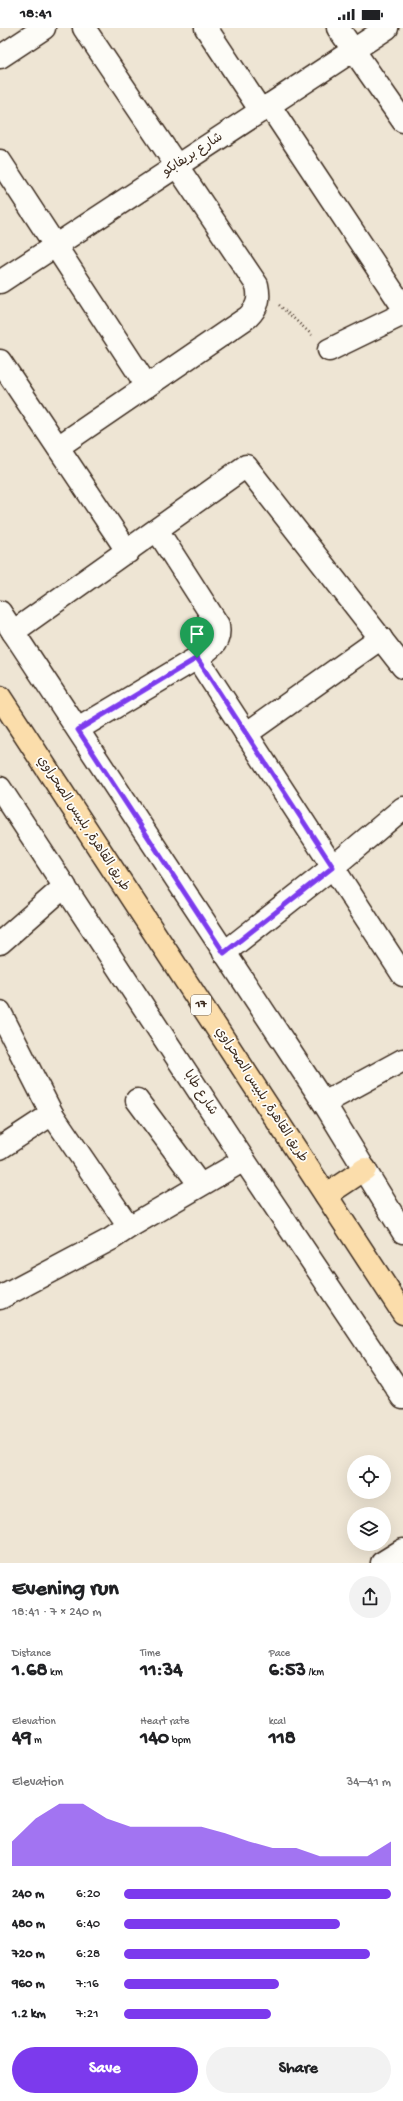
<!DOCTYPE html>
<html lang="en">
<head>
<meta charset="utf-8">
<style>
	body { margin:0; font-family:"Gochi Hand","Playpen Sans Arabic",sans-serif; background:#f2f2f2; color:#202124; height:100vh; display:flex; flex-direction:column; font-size:15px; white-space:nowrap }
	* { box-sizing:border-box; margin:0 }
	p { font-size:13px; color:#757577 }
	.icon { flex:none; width:22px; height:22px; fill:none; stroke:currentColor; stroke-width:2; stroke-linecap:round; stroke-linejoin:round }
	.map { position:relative; height:1535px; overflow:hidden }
	.sheet { display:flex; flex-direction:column; background:#fff; flex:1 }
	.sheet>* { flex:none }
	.tools { position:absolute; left:347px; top:1427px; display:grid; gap:8px }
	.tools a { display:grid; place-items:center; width:44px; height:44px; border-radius:50%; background:#fff; box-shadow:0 4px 16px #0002; font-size:20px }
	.pin { position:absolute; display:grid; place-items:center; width:34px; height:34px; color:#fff; margin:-41px -17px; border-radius:50% 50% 50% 0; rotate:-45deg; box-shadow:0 0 4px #0007 }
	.pin .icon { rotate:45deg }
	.round { display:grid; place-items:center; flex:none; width:42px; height:42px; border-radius:21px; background:#f2f2f2 }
	.head { display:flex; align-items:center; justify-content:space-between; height:68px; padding:0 12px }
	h1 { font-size:22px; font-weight:700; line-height:30px }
	.figures { display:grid; grid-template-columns:repeat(3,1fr); gap:6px; height:68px; padding:4px 12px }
	.figures div { display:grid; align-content:center }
	.figures b { font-size:20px; font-weight:700 }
	.figures small { font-size:11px; font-weight:400 }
	.figures p { font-size:11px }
	.chart { height:112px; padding:8px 12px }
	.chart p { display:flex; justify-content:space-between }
	.chart svg { width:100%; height:72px; margin-top:4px; fill:#7c3aed; opacity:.7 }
	.primary-button { display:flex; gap:8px; margin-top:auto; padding:8px 12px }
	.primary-button a { flex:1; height:46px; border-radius:24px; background:#7c3aed; color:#fff; font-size:16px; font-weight:700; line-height:46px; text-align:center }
	.primary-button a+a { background:#f2f2f2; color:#202124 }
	ul { padding:0 12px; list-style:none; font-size:13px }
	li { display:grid; grid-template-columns:64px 48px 1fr; align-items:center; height:30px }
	li i { height:10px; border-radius:5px; background:#7c3aed }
	.status { display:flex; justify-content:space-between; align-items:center; height:28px; padding:0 20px; background:#fff; direction:ltr }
	.status svg { height:11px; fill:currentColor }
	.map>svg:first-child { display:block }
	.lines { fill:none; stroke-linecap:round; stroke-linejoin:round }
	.minor-casing { stroke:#3b2a1e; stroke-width:25 }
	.highway-casing { stroke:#3b2a1e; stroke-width:25 }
	.path { stroke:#3b2a1e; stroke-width:2.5; stroke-dasharray:1 3; stroke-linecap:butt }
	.minor { stroke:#fdfcf7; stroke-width:22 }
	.highway { stroke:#fbddab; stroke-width:22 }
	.route-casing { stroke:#fff; stroke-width:8 }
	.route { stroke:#7c3aed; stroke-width:5 }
	.labels { text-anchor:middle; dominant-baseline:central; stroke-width:3.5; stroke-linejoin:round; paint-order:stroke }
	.shield { fill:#fdfcf7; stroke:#75695f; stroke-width:1 }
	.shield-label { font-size:12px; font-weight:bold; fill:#3b2a1e }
	.street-label { font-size:13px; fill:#3b2a1e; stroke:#fdfcf7 }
</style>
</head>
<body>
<div class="status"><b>18:41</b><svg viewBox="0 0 49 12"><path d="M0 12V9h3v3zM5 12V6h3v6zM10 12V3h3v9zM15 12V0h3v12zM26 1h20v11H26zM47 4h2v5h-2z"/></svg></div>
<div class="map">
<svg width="403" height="1535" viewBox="0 0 403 1535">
	<rect width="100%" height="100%" fill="#eee5d4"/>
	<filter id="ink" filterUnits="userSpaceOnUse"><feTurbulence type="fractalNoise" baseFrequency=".025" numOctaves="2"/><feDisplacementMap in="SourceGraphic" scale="8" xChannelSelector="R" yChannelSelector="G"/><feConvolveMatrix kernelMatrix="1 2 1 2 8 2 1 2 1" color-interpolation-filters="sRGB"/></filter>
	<g filter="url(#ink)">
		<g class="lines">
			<!-- minor casing -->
			<g class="minor-casing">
				<g id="minor">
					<polyline points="206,0 261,83"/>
					<polyline points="338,0 403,93"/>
					<polyline points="0,29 44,0"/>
					<polyline points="269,77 403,279"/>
					<polyline points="0,133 147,358"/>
					<polyline points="0,254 387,0"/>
					<polyline points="329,322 403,286"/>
					<polyline points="0,333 128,524"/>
					<path d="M58,419L248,289C258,279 260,271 257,257L84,0"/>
					<polyline points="0,584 324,1075 403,1204"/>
					<polyline points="13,604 246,438 403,639"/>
					<polyline points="197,630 403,947"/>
					<path d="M78,701L197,630C211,620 221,615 218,597L157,502"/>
					<polyline points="246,706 381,610"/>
					<polyline points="0,760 244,1132 403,1369"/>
					<polyline points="0,915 65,858"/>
					<polyline points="224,925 333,839 403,780"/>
					<polyline points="0,984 52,1086 129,1199 111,1211 0,1270"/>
					<polyline points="137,1072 200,1157"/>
					<polyline points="324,1075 403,1032"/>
					<polyline points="0,1120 52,1086"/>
					<polyline points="129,1199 244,1132"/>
					<polyline points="382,1535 403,1522"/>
				</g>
			</g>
			<!-- highway casing -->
			<g class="highway-casing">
				<g id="highway">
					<polyline points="0,669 403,1285"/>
					<polyline points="326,1167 365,1141"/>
				</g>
			</g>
			<!-- path -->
			<polyline class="path" points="279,277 312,307"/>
			<!-- minor -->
			<use href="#minor" class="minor"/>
			<!-- highway -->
			<use href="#highway" class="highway"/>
		</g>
	</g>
	<g class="lines" filter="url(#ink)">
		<!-- route casing -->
		<g class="route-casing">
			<polygon id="route" points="197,630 333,839 224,925 78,702"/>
		</g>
		<!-- route -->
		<use href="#route" class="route"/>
	</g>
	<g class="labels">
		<!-- shield labels -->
		<rect class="shield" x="191" y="967" width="20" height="20" rx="3"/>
		<g class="shield-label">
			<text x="201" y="977">17</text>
		</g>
		<!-- street labels -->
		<g class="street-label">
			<text transform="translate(193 127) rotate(-33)">شارع بريفابكو</text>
			<text transform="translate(83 796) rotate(57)">طريق القاهرة, بلبيس الصحراوي</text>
			<text transform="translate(200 1065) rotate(57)">شارع طابا</text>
			<text transform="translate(261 1067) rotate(57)">طريق القاهرة, بلبيس الصحراوي</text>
		</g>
	</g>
</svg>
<div class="tools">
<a><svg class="icon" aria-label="locate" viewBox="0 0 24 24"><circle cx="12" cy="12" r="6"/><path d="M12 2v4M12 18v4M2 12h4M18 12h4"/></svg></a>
<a><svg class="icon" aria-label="layers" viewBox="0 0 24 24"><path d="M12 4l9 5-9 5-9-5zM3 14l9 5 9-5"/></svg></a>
</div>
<div class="pin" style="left:197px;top:630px;background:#1e9e55"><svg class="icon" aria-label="arrive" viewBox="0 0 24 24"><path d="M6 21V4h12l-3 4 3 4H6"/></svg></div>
</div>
<section class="sheet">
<div class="head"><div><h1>Evening run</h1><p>18:41 · 7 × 240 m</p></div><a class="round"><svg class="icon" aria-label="share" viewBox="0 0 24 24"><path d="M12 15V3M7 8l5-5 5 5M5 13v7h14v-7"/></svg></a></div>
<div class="figures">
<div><p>Distance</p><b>1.68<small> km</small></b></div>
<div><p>Time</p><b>11:34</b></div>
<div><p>Pace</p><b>6:53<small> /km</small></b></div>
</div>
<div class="figures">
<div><p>Elevation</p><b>49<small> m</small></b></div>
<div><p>Heart rate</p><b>140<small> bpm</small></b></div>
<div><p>kcal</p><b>118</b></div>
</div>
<div class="chart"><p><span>Elevation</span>34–41 m</p>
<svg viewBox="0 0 160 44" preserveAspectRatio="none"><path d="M0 44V29L10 15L20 6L30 6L40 15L50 20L60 20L70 20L80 20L90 24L100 29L110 33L120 33L130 38L140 38L150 38L160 29V44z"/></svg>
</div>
<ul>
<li><b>240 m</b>6:20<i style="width:100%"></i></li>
<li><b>480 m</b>6:40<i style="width:81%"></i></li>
<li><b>720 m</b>6:28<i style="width:92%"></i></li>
<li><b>960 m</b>7:16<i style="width:58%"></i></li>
<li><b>1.2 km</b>7:21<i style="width:55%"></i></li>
</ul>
<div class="primary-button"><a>Save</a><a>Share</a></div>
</section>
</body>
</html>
